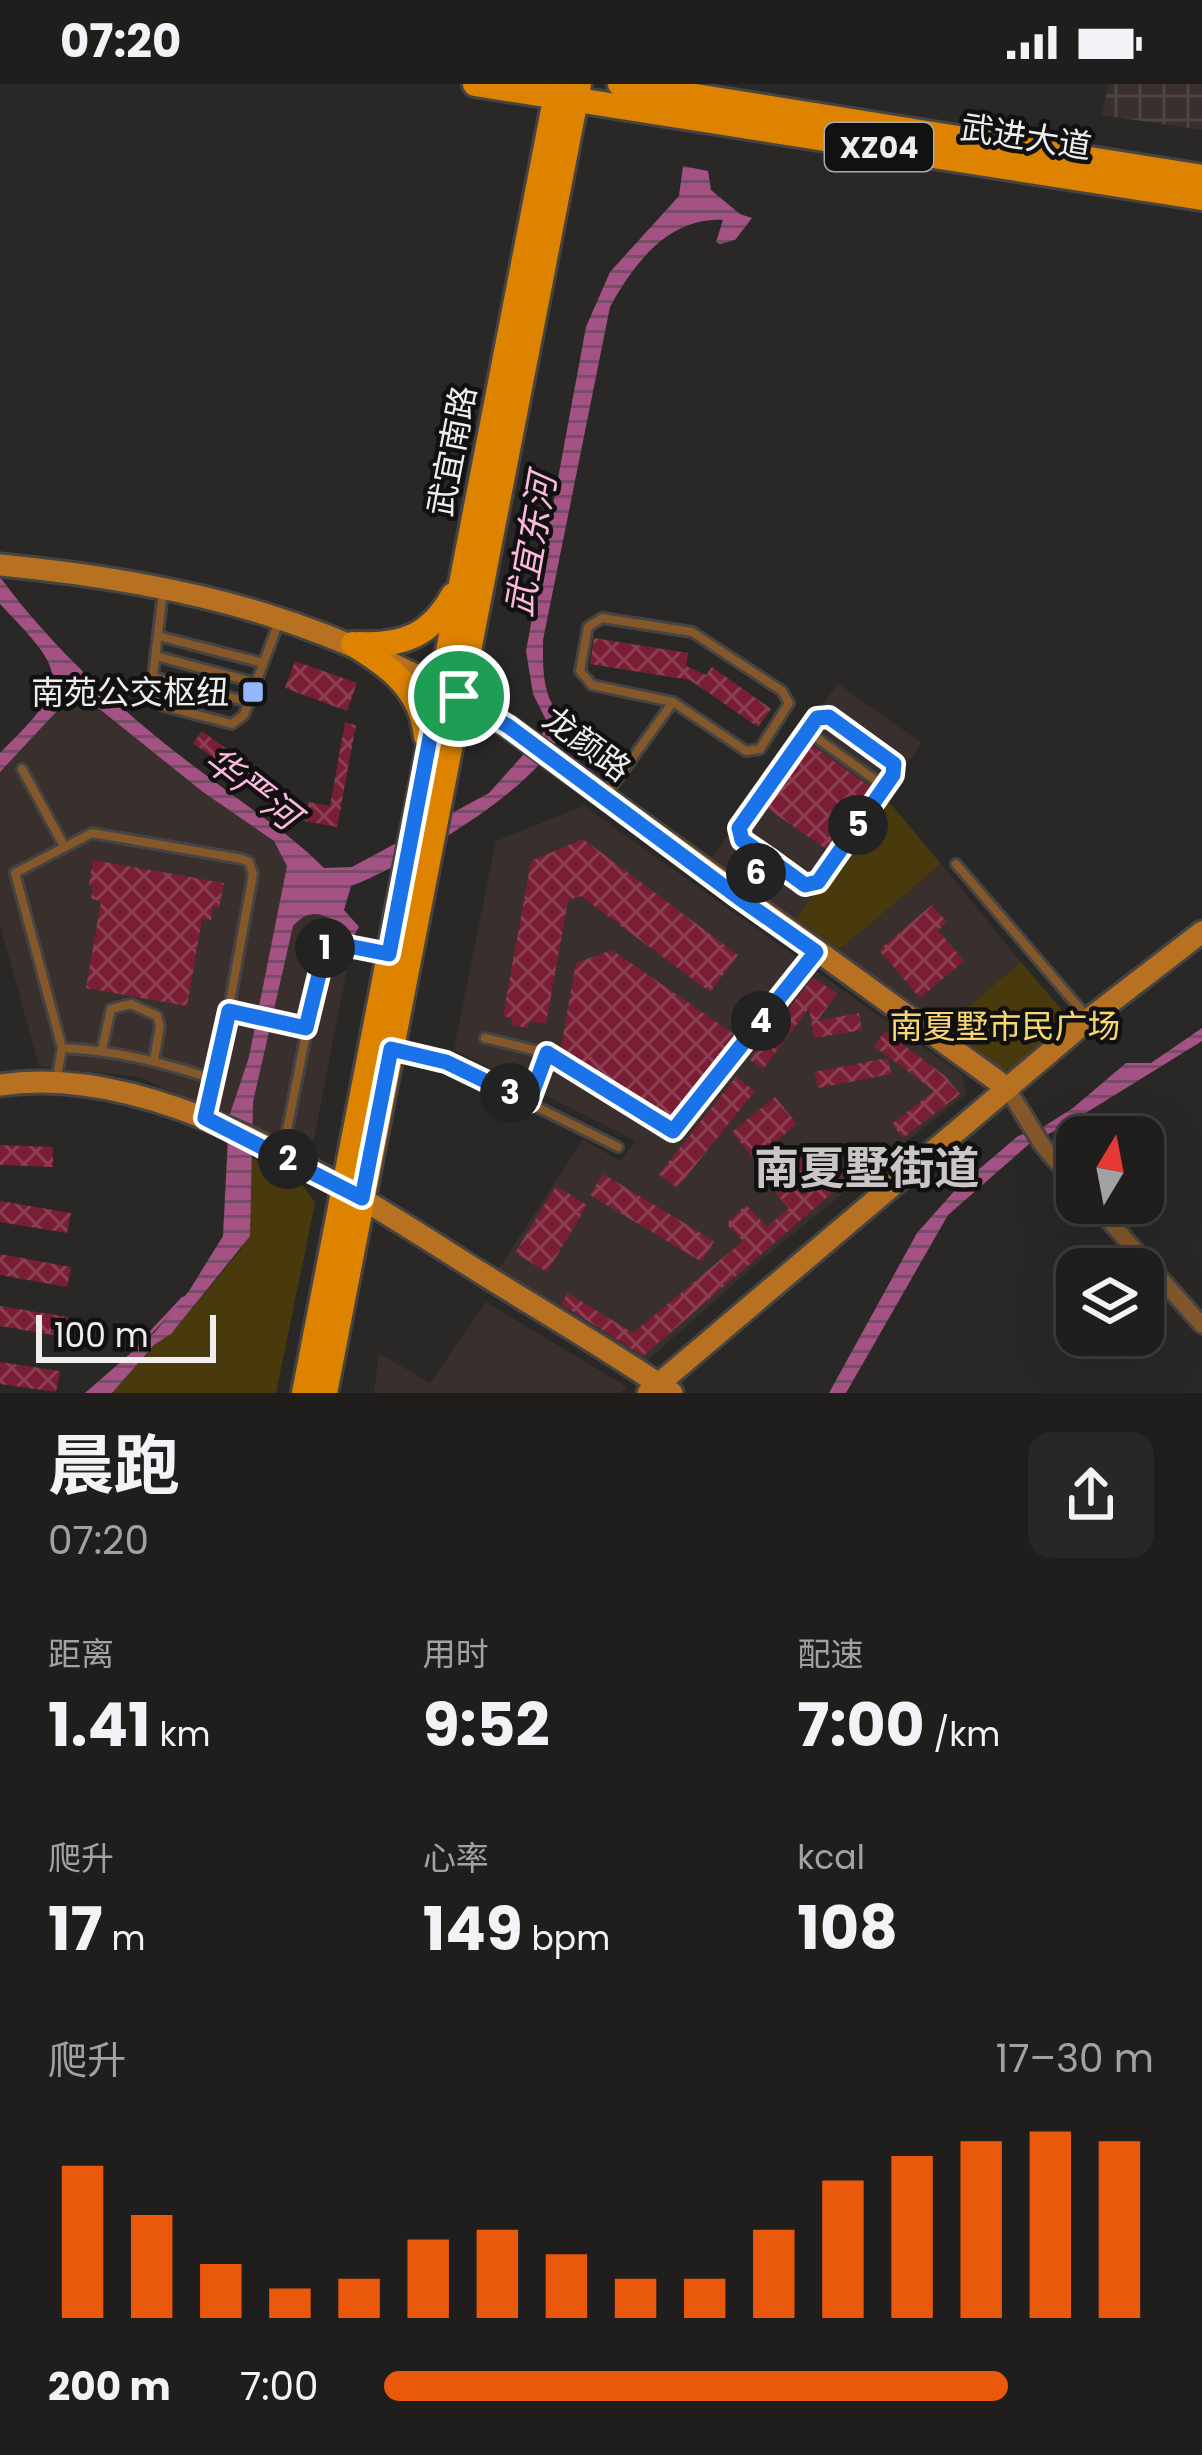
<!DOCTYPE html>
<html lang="zh">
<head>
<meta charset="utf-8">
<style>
	body { margin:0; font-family:Poppins,"Noto Sans SC",sans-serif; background:#282726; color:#f1f3f6; height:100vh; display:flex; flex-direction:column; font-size:45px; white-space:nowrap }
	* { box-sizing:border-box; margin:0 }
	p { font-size:39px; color:#a2a2a4 }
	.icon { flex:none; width:66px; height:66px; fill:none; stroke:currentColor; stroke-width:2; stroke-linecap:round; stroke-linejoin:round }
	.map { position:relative; height:1309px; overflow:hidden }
	.side { display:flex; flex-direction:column; background:#201e1d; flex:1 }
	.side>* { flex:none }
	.needle { width:78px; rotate:10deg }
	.controls { position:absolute; left:1056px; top:1032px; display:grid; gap:24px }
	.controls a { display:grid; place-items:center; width:108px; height:108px; border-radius:24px; background:#201e1d; box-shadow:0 12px 48px #0002,0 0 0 3px #3d3c3b; font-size:60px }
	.scale { position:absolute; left:36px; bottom:30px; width:180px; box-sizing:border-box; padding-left:12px; border:6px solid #efeded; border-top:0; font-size:33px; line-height:42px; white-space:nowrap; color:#efeded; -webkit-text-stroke:9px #121111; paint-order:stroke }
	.pin { position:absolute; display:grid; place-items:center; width:102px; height:102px; color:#fff; margin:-51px; border:6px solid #fff; border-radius:50%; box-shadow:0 3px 12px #0007 }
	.km { position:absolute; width:60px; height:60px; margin:-30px; border-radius:50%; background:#222; color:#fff; font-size:33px; line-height:60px; text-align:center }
	.round { display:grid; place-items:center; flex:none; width:126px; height:126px; border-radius:24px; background:#282726 }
	.head { display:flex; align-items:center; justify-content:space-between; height:204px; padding:0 48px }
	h1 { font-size:66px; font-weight:700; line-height:90px }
	.metrics { display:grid; grid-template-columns:repeat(3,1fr); gap:18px; height:204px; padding:12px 48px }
	.metrics div { display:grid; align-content:center }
	.metrics b { font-size:60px; font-weight:700 }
	.metrics small { font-size:33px; font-weight:400 }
	.metrics p { font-size:33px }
	.chart { height:336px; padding:24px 48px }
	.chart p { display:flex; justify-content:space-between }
	.chart svg { width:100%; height:216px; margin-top:12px; stroke:#ea580c; stroke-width:6 }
	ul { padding:0 48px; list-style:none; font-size:39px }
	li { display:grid; grid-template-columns:192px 144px 1fr; align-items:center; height:90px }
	li i { height:30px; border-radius:15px; background:#ea580c }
	.status { display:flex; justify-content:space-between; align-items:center; height:84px; padding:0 60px; background:#201e1d; direction:ltr }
	.status svg { height:33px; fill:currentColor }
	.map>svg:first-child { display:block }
	.built { fill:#39302d }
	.industrial { fill:url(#industrial-grid) }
	.green { fill:#483a0c }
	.water { fill:url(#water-rules) }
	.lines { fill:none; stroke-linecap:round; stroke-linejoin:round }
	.stream { stroke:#a45284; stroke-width:3 }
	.building { fill:url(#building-cross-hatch) }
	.lane-casing { stroke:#464443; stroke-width:14 }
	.street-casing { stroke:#464443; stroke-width:21 }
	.secondary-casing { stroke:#464443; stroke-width:27 }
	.primary-casing { stroke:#464443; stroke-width:30 }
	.lane { stroke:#84582b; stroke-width:8 }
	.street { stroke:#84582b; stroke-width:15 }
	.secondary { stroke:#b77120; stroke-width:21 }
	.primary { stroke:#de8300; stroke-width:24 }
	.route-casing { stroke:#fff; stroke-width:24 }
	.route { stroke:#1a73e8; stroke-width:15 }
	.poi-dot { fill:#95b6fd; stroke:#121111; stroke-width:4.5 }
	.labels { text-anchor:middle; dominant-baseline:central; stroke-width:9; stroke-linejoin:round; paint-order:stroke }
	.shield { fill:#121111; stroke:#adabab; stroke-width:3 }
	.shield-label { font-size:30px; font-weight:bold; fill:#efeded }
	.street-label { font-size:33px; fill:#efeded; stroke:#121111 }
	.poi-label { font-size:33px; fill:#efeded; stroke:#121111; text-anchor:end }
	.park-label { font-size:33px; fill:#f8d673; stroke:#121111 }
	.water-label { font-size:36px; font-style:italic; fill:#fcb8de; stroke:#121111 }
	.district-label { font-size:45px; font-weight:bold; fill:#cac6c5; stroke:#121111 }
</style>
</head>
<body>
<div class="status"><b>07:20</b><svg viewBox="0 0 49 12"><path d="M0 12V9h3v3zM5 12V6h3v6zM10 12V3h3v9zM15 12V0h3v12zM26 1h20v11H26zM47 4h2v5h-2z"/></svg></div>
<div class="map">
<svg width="1202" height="1309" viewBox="0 0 1202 1309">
	<defs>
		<pattern id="industrial-grid" width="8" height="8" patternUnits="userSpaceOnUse" patternTransform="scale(3)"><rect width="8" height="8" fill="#39302d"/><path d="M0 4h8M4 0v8" fill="none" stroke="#4c4442"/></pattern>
		<pattern id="water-rules" width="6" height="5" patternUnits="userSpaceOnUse" patternTransform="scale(3)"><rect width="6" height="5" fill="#a45284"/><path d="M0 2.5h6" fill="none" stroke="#764c66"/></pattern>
		<pattern id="building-cross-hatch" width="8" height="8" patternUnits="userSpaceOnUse" patternTransform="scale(3)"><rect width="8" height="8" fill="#791e34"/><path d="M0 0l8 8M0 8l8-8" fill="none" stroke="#8c3f52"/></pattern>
	</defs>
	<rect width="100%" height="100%" fill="#2a2827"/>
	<!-- built -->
	<g class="built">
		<polygon points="838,600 922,659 796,834 712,773"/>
		<polygon points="79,616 106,627 203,707 274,757 330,833 353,853 313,1060 299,1067 140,993 39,982 0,841 0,688 57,627"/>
		<polygon points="584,722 962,991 967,1009 761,1176 640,1283 496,1189 583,1055 620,1077 636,1057 454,966 496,757"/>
		<polygon points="941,780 1021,878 942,945 839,866"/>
		<polygon points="486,1218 627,1303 620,1309 374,1309 379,1269 430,1299"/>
	</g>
	<!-- industrial -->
	<polygon class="industrial" points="1108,0 1202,0 1202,46 1102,31"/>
	<!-- green -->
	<g class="green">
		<polygon points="884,712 941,780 839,866 796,834"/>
		<polygon points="1021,878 1072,938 1016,985 999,986 942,945"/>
		<polygon points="249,1072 305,1104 315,1119 276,1309 112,1309 154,1261 171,1250 242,1164"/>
	</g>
	<!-- water -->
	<g class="water">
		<path d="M683,82L708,87L711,106L740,130L752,134L735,156L720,160L716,158L723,136C669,133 634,179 610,223L543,556C543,577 542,601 552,620C556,629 563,634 561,644C550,699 402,783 351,802L344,826L359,843L353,853C333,836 315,817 293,842L253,1018L250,1152L171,1250L154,1261L112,1309H85L155,1248L189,1207L223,1152L229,1033L249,973L287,782L274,757L203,708L92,619L79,616L57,627L0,688V669C73,597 67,590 0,520V493C58,572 136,640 215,698C252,726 291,751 324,784L352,783L489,709L549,642L533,610L526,567L586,243L610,188L679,112Z"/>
		<polygon points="1202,944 1202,957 1068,1040 1029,1060 948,1131 846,1309 829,1309 917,1149 957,1104 1018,1052 1043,1043 1073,1024 1126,979 1151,979"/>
	</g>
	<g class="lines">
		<!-- stream -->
		<polyline class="stream" points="140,1260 183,1214"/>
	</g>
	<!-- building -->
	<g class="building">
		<polygon points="594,554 688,569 686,582 706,591 712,583 771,625 758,643 690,596 590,580"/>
		<polygon points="295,577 357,599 347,627 285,604"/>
		<polygon points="345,639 356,641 337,743 305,737 308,718 330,722"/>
		<polygon points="202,647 292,712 283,724 193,659"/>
		<polygon points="809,659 873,705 829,767 764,722"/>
		<polygon points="583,755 738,871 710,908 581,812 568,816 546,940 529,937 528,944 511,941 512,934 503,932 531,777"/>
		<polygon points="93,776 224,799 219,824 213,823 211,836 202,835 187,922 86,904 101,817 91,815 93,802 89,801"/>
		<polygon points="932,821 947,838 938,846 964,877 920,914 879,866"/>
		<polygon points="612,866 738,953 671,1036 560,968 576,879"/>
		<polygon points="813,893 837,910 817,937 859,929 862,946 814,954 809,924 763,985 750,976"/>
		<polygon points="885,947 945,992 960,1010 903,1054 892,1040 934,1007 874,962"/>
		<polygon points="888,974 891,990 818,1004 814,988"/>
		<polygon points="736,993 755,1007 677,1104 659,1090"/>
		<polygon points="775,1013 797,1040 754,1075 732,1048"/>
		<polygon points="0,1061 53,1063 53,1083 0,1081"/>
		<polygon points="815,1062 846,1097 643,1272 561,1220 568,1209 633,1249 743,1157 726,1140 746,1121 767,1143 789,1124 769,1102"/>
		<polygon points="603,1090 714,1157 702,1178 590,1111"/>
		<polygon points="556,1102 587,1121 547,1188 515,1169"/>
		<polygon points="0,1117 71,1129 67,1149 0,1138"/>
		<polygon points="0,1170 71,1183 67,1203 0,1191"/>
		<polygon points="0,1222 68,1233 65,1253 0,1242"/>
		<polygon points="0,1278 60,1287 56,1308 0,1300"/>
	</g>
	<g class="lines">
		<!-- lane casing -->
		<g class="lane-casing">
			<g id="lane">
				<polyline points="163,508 151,608 163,622 232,640 244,631 278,540"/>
				<polygon points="602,534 692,548 782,607 789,619 760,665 746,667 673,618 592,601 580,587 588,543"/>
				<polyline points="158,552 263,579"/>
				<polyline points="156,572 256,599"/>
				<polyline points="153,593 249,618"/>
				<polygon points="829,633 894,680 893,691 817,798 805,801 741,756 739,744 817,634"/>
				<polyline points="807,647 885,703"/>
				<polyline points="22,685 64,762"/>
				<polyline points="605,712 673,618"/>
				<polyline points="956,780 1088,934"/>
				<polyline points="743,807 768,774"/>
				<polyline points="229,927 306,943"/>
				<polyline points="485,954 546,969 673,1047 815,869"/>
				<path d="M62,964C116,966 164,979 216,996"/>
				<polyline points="102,965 111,925 131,920 157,932 160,942 154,976"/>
				<polyline points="398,967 446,978 618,1063"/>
				<polyline points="56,998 62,964 15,789 92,749 242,775 249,778 253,790 216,996 205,1032"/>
				<polyline points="529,1018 546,969"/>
				<polyline points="285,1056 322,869 333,859 382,868"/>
			</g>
		</g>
		<!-- street casing -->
		<g class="street-casing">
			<g id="street">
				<polyline points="1007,1004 1043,1062 1077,1101"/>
				<polyline points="1093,1119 1202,1241"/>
			</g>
		</g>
		<!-- secondary casing -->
		<g class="secondary-casing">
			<g id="secondary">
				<path d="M0,481C197,500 337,538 507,642L1007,1004"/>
				<path d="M0,1001C161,977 347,1105 478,1187C542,1227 609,1266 672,1309"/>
				<polyline points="648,1309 1089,935 1202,848"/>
			</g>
		</g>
		<!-- primary casing -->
		<g class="primary-casing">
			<g id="primary">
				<polyline points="475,0 1202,114"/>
				<polyline points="620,0 1202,93"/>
				<path d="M353,560C392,585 420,604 426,652"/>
				<path d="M359,560C402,562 431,552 453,511"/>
				<polyline points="304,1309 558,0"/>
				<polyline points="325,1309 579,0"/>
			</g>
		</g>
		<!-- lane -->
		<use href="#lane" class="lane"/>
		<!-- street -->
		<use href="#street" class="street"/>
		<!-- secondary -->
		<use href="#secondary" class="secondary"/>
		<!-- primary -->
		<use href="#primary" class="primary"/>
	</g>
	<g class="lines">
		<!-- route casing -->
		<g class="route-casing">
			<polyline id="route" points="459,612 440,601 389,870 333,859 326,862 306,944 229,927 205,1034 362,1114 391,965 446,978 529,1018 547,969 673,1047 816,868 738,813 768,774 805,801 818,798 893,691 894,680 829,633 817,634 739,744 742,756 768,774 738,813 508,642 459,612"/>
		</g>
		<!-- route -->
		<use href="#route" class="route"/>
	</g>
	<!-- markers -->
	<rect class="poi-dot" x="241" y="596" width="24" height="24" rx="6"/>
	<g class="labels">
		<!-- shield labels -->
		<rect class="shield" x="825" y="39" width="108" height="48" rx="9"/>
		<g class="shield-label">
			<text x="879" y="63">XZ04</text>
		</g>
		<!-- street labels -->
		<g class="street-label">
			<text transform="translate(1026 53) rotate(9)">武进大道</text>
			<text transform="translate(452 367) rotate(-79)">武宜南路</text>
			<text transform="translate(587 660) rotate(37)">龙颜路</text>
		</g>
		<!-- poi labels -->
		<g class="poi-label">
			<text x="229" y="608">南苑公交枢纽</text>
		</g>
		<!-- park labels -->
		<g class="park-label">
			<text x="1005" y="942">南夏墅市民广场</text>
		</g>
		<!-- water labels -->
		<g class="water-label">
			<text transform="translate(531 461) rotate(-80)">武宜东河</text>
			<text transform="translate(252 704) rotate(38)">华严河</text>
		</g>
		<!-- district labels -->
		<g class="district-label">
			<text x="867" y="1084">南夏墅街道</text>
		</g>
	</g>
</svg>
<div class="controls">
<a><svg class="needle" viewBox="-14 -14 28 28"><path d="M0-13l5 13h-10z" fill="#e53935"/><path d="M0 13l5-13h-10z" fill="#a2a2a4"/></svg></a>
<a><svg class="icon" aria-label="layers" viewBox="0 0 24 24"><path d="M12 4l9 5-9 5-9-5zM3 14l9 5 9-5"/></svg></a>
</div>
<div class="scale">100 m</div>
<div class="pin" style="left:459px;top:612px;background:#1e9e55"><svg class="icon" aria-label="arrive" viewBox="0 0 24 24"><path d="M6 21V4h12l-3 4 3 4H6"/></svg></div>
<b class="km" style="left:325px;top:864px">1</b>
<b class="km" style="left:288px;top:1075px">2</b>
<b class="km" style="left:510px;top:1009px">3</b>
<b class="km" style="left:761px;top:937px">4</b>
<b class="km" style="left:858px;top:741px">5</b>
<b class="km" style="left:756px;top:789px">6</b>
</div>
<section class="side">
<div class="head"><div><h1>晨跑</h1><p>07:20</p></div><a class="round"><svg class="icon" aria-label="share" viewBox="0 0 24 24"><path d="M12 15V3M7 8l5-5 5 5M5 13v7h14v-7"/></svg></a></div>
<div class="metrics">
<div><p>距离</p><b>1.41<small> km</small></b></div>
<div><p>用时</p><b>9:52</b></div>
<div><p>配速</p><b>7:00<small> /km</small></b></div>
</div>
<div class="metrics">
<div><p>爬升</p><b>17<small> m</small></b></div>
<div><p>心率</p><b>149<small> bpm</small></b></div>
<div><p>kcal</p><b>108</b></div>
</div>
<div class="chart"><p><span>爬升</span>17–30 m</p>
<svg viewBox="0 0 160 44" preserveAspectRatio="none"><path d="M5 44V13M15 44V23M25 44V33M35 44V38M45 44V36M55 44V28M65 44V26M75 44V31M85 44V36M95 44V36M105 44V26M115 44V16M125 44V11M135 44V8M145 44V6M155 44V8"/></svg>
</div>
<ul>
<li><b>200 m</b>7:00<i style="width:81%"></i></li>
</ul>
</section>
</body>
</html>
